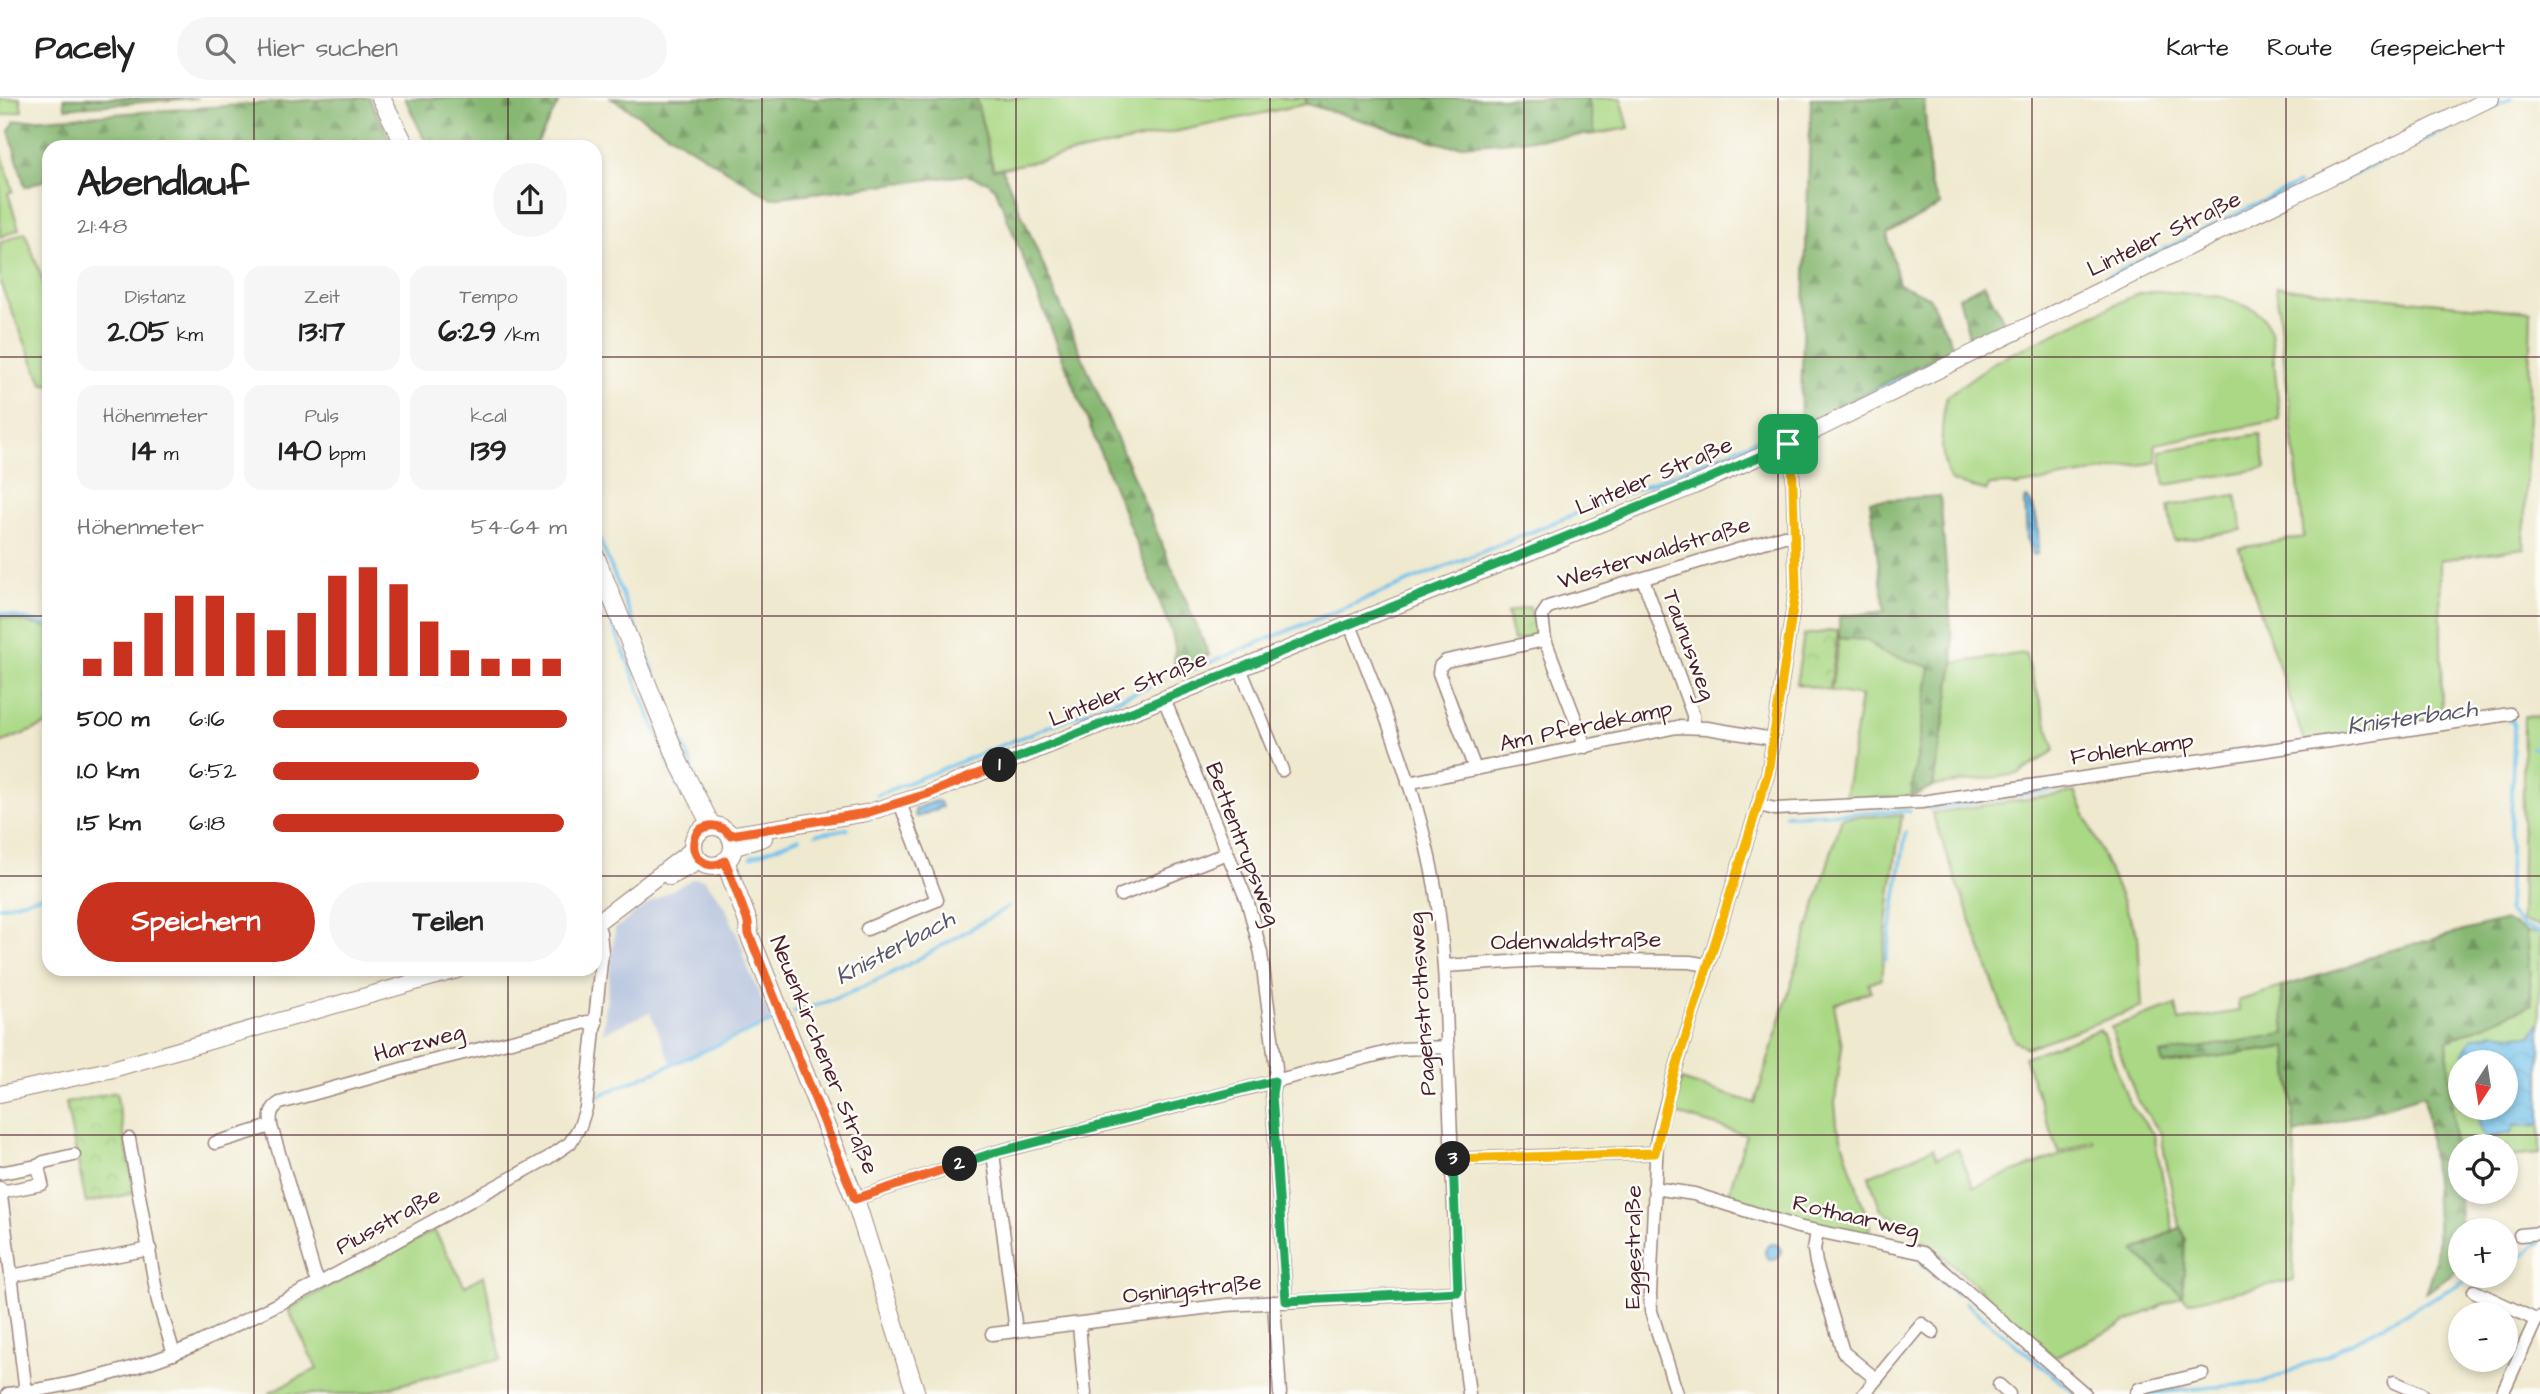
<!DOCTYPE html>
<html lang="de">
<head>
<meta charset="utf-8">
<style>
	body { margin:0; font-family:"Architects Daughter",sans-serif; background:#f6f6f6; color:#222; height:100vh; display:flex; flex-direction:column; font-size:26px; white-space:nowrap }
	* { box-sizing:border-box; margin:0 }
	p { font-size:23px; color:#767676 }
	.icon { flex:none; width:38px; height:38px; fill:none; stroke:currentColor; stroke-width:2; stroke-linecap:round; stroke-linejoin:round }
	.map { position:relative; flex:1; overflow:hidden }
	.side { position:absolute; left:42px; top:42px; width:560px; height:836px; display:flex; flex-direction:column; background:#fff; border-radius:21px; box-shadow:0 4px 10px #0003 }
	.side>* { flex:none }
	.needle { width:46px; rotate:192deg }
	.controls { position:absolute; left:2448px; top:952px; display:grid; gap:14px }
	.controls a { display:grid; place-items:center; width:70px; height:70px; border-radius:50%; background:#fff; box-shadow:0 4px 10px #0003; font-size:35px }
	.pin { position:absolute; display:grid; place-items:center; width:60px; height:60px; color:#fff; margin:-30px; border-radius:14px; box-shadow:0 4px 10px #0006 }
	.km { position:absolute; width:35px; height:35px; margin:-18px; border-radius:50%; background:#222; color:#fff; font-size:19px; line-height:35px; text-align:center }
	.round { display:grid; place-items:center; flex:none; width:74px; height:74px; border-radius:37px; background:#f6f6f6 }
	.overview { display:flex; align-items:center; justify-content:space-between; height:119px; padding:0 35px }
	h1 { font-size:38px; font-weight:800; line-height:52px }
	.metrics { display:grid; grid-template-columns:repeat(3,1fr); gap:10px; height:119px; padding:7px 35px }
	.metrics div { display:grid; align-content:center; border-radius:18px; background:#f6f6f6; text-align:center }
	.metrics b { font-size:30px; font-weight:800 }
	.metrics small { font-size:19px; font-weight:400 }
	.metrics p { font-size:19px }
	.chart { height:196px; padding:14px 35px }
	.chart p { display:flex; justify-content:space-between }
	.chart svg { width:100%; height:126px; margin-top:7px; stroke:#c8321e; stroke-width:6 }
	.primary-button { display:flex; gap:14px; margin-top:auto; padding:14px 35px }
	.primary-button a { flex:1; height:80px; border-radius:42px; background:#c8321e; color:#fff; font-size:28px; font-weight:800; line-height:80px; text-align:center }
	.primary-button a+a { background:#f6f6f6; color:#222 }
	ul { padding:0 35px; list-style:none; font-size:23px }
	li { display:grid; grid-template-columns:112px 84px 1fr; align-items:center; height:52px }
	li i { height:18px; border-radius:9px; background:#c8321e }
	header { display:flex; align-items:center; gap:42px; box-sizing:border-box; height:98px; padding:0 35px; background:#fff; border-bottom:2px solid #e0e0e0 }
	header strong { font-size:33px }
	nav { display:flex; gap:38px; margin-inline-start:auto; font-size:24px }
	.search { width:490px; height:63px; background:#f6f6f6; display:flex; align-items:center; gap:18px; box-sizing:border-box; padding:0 24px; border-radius:38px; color:#767676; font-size:26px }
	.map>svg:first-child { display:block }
	.industrial { fill:#b7c5de }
	.grass { fill:#aad885; stroke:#7a7c58; stroke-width:2; fill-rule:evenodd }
	.forest { fill:url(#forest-firs); stroke:#686c4e; stroke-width:2 }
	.park { fill:url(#park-crowns); stroke:#7a7c58; stroke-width:2 }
	.water { fill:url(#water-waves); stroke:#5c708b; stroke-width:2 }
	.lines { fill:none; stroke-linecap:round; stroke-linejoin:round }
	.stream { stroke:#6fc1eb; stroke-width:3.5 }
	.minor-casing { stroke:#9c847d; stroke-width:15 }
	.tertiary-casing { stroke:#9c847d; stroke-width:18 }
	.secondary-casing { stroke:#9c847d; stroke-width:20 }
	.minor { stroke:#fff; stroke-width:12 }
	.tertiary { stroke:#fff; stroke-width:16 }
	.secondary { stroke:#fff; stroke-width:18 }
	.split-1-casing { stroke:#fff; stroke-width:14 }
	.split-2-casing { stroke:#fff; stroke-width:14 }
	.split-3-casing { stroke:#fff; stroke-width:14 }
	.split-4-casing { stroke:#fff; stroke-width:14 }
	.split-1 { stroke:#22a559; stroke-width:9 }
	.split-2 { stroke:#f0652b; stroke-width:9 }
	.split-3 { stroke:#22a559; stroke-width:9 }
	.split-4 { stroke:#f5b400; stroke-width:9 }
	.grid { fill:none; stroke:#4a1f2b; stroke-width:2; stroke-opacity:0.55 }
	.labels { text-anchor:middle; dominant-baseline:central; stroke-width:5; stroke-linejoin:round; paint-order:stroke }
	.street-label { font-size:23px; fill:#4a1f2b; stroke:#fdfcf7 }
	.water-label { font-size:24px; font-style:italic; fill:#57586e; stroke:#fdfcf7 }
</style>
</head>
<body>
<header>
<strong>Pacely</strong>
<div class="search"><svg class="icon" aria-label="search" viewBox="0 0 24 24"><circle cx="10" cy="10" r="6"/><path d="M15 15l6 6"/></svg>Hier suchen</div>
<nav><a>Karte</a><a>Route</a><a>Gespeichert</a></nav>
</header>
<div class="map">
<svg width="2540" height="1296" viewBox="0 0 2540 1296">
	<defs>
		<pattern id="forest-firs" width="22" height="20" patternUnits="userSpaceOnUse" patternTransform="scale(1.75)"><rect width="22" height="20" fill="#87b872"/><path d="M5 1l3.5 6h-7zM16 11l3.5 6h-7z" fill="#70955e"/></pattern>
		<pattern id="park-crowns" width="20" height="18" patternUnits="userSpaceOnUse" patternTransform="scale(1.75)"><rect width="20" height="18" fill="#aad885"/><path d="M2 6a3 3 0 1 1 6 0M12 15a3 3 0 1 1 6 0" fill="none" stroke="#94b973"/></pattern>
		<pattern id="water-waves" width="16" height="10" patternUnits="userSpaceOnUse" patternTransform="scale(1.75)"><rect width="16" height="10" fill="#6fc1eb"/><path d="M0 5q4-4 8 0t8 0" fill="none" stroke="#62a5ca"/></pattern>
	</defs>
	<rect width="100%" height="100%" fill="#fdfcf7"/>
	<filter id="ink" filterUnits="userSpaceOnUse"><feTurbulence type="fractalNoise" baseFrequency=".0143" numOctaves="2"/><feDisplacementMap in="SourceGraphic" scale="14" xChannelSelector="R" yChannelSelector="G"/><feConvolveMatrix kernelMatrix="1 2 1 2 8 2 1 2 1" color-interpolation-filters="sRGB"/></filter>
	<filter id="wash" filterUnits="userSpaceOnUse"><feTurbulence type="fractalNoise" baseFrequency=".00686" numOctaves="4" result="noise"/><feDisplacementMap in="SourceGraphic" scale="28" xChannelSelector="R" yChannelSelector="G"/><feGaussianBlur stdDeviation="1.57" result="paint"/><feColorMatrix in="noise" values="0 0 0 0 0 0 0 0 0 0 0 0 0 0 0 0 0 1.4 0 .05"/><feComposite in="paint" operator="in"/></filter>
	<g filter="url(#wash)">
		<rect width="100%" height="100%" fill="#efe9cf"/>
		<!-- industrial -->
		<polygon class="industrial" points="694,780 704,781 725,808 744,854 742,856 771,923 672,967 650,914 603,935 615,831 649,805"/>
		<!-- grass -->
		<g class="grass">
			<polygon points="0,0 20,0 22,13 0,18"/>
			<polygon points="976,0 1305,0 1306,6 994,72"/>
			<polygon points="1588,0 1621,0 1629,30 1595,36"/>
			<polygon points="0,51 13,93 8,95 19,131 0,139"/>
			<polygon points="25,134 49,200 49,287 42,285 0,185 0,145"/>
			<polygon points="2276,189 2531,214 2524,450 2440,462 2442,623 2304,643 2239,450 2304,439"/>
			<path d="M2159,193L2222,199L2254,211L2263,219L2271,233L2280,322L2155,346L2157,364L2016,388L2009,386L1990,387L1986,393L1951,383C1938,359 1941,324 1947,298L1994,264L2137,196Z"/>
			<polygon points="2260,336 2266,370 2165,387 2160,353"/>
			<polygon points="2236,397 2242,432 2174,443 2168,408"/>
			<polygon points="0,518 49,530 49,626 0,645"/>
			<polygon points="1839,540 1868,542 1879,553 1930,569 1911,699 1845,701 1861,598 1831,593"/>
			<polygon points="2025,555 2055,652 2018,676 1933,688 1954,565"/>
			<polygon points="2524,618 2540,619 2540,829 2521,823"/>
			<polygon points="2075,694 2138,838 2142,909 2026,950 2014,942 1932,715"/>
			<polygon points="1902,717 1891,790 1881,881 1868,886 1871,893 1834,906 1842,948 1835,1004 1837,1027 1870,1130 1865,1136 1802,1123 1799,1118 1728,1097 1746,1037 1674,1015 1681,982 1755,1005 1842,719"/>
			<path d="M2526,834L2540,835V1056L2506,1059V1048H2460V1064H2455L2447,943L2532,906ZM2460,964H2506V1010H2460Z"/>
			<polygon points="2281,889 2286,936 2160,956 2163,966 2287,949 2295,1036 2293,1182 2188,1204 2182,1198 2054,1259 1943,1158 1880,1110 1869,1078 1933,1050 1937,1060 1958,1051 1973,1089 2094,1045 2093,1042 2059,1055 2024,959 2099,932 2104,936 2129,1005 2154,1037 2173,1132 2135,1152 2185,1143 2176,1115 2161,1036 2137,1001 2111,929 2176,907 2179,923 2239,913 2238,903"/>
			<polygon points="434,1132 465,1188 484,1177 501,1261 363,1296 270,1296 270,1294 317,1271 288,1211"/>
		</g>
		<!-- forest -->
		<g class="forest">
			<polygon points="64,0 198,0 65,10"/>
			<polygon points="338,0 369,0 390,42 373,49 49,49 49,81 25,89 9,33 15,23"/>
			<polygon points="405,0 561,0 535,49 428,49"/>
			<polygon points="611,0 976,0 993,71 1002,70 1209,557 1174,573 1175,550 1172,535 996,92 988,84 966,77 771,100"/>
			<polygon points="1305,0 1588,0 1595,36 1450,48 1306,6"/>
			<polygon points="1811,0 1924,0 1930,87 1941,107 1887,136 1899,186 1929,199 1954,250 1800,328"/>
			<polygon points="1984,186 2005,225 1970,242 1959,199"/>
			<polygon points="1940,398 1954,565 1933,688 1911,699 1930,569 1879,553 1868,542 1839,540 1839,519 1885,513 1870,403"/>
			<path d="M2505,822L2526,834L2532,906L2447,943L2461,1132L2460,1171L2426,1195C2443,1155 2437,1115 2433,1073C2430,1048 2428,1022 2424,997L2295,1036L2287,949L2163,966L2160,956L2285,936L2281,889L2348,869L2377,856Z"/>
			<polygon points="2181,1129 2185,1143 2183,1198 2134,1153"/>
		</g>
		<!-- park -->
		<g class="park">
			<polygon points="1530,509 1535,532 1534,538 1513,543 1507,514"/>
			<polygon points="1838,532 1830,592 1796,586 1804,537"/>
			<polygon points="116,994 135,1095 86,1105 66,1005"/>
		</g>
		<!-- water -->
		<g class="water">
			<path d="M2027,400C2038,411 2040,441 2037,456L2034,457L2031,455L2027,440L2025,401Z"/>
			<polygon points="936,703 940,704 942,709 917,719 915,717 915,711"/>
			<polygon points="2540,925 2540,1027 2515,1028 2510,1035 2486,1040 2480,1031 2478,1010 2506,1010 2506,964 2466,964 2464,955 2472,940 2494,934 2530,938"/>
			<circle cx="1773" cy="1154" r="8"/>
		</g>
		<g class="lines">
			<!-- stream -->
			<g class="stream">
				<polyline points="2289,108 2511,0"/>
				<polyline points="1967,247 2298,86"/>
				<polyline points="1835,314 1952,255"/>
				<polyline points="595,430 693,670"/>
				<polyline points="605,507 679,690"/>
				<polyline points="0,515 49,527"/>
				<polyline points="1179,577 1740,349 1784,328"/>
				<polyline points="2506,622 2512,623 2514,628 2508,813 2523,829 2540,834"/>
				<polyline points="2532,649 2540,654"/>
				<polyline points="2088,686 2259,660"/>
				<polyline points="877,697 1163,583"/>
				<polyline points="1929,711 2075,688"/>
				<polyline points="1785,717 1910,713"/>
				<polyline points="816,736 848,731"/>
				<polyline points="751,759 799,740"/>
				<polyline points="0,809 49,796"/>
				<polyline points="1886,862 1906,734"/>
				<path d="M794,914C872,893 939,849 1008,809"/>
				<polyline points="598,998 774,923"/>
				<polyline points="2506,1164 2526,1156 2534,1146 2540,1145"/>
				<polyline points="1921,1165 1956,1196"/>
				<polyline points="1965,1204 2075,1296"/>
				<polyline points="2149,1295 2259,1285 2277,1279 2330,1256 2474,1178"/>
			</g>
		</g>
	</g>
	<g filter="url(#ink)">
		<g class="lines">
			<!-- minor casing -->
			<g class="minor-casing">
				<g id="minor">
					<polyline points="1643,481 1693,617 1693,628"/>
					<path d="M1350,527C1384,611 1419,699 1435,789C1445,848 1446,909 1448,968C1453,1078 1455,1187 1469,1296"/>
					<polyline points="1240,570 1282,672"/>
					<polyline points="1164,601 1248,805 1261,855 1276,970 1272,996 1286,1203"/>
					<polyline points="1586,649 1545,542 1542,518 1548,509 1784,438 1795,438"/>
					<polyline points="1475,671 1439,575 1440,568 1446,563 1545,542"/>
					<polyline points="1408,685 1677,629 1707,630 1773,641"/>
					<polyline points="1759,707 1775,711 1922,704 2510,616"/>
					<polyline points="1121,797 1227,755"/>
					<polyline points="867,831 937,802 900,705"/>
					<polyline points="1444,868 1543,862 1690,864 1708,867"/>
					<polyline points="129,1041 158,1203 174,1256"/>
					<polyline points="215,1045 271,1028"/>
					<polyline points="993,1055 1016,1233"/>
					<polyline points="1452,1061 1655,1055"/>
					<polyline points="38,1068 44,1064 74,1057"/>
					<polyline points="0,1075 38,1068 42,1086 1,1094"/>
					<polyline points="0,1090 26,1294"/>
					<polyline points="1654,1090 1694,1096 1798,1129 1923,1155 2085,1296"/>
					<polyline points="855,1101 993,1055 1400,951 1448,949"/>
					<polyline points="1817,1133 1814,1152 1816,1165 1843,1254 1876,1281"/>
					<polyline points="2520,1137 2540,1135"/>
					<polyline points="11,1178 150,1151"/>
					<path d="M320,1185L315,1177L271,1028C270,1018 270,1011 280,1005L416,967L587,924L596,925"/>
					<polyline points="2474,1193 2536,1222"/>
					<polyline points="1274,1204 1280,1296"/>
					<polyline points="1079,1226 1085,1296"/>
					<polyline points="992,1236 1227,1207 1458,1194"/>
					<polyline points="2394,1284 2421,1296"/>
					<polyline points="1999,1287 2009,1296"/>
					<path d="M8,1296C70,1289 138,1271 195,1247L320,1185L548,1060L570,1045L580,1028L586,1010L602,854L600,834L596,826"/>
					<polyline points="1677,1296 1651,1213 1650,1197 1657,1041 1673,979 1768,675 1796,490 1792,355 1788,346"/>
					<polyline points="1864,1296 1922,1226 1933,1234"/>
					<polyline points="2136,1296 2139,1291 2202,1276"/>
					<polyline points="2502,1296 2536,1222 2540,1220"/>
				</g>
			</g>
			<!-- tertiary casing -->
			<g class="tertiary-casing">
				<g id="tertiary">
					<polyline points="730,737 866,715 927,696 1694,388 1798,341 2491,0"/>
					<polyline points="733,750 764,740"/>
					<polyline points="670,779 700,763"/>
					<polyline points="595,826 693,751"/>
					<polyline points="0,996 109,972 457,872"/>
				</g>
			</g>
			<!-- secondary casing -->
			<g class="secondary-casing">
				<g id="secondary">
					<polyline points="381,0 406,49"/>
					<polyline points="595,458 679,665 711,727"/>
					<circle cx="713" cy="748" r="20"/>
					<polyline points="725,763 748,824 749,836 855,1101 916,1296"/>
				</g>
			</g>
			<!-- minor -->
			<use href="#minor" class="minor"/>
			<!-- tertiary -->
			<use href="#tertiary" class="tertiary"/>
			<!-- secondary -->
			<use href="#secondary" class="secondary"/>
		</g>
	</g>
	<g class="lines" filter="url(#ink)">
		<!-- split-1 casing -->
		<g class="split-1-casing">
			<polyline id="split-1" points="1000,667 1694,387 1788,346"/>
		</g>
		<!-- split-2 casing -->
		<g class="split-2-casing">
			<path id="split-2" d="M960,1066L855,1101L749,836L748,824L725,763C703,776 684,752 699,732C711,725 722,727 730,737L866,715L927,696L1000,667"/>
		</g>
		<!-- split-3 casing -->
		<g class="split-3-casing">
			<polyline id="split-3" points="960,1066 993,1055 1274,983 1272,996 1286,1203 1458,1194 1453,1061"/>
		</g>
		<!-- split-4 casing -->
		<g class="split-4-casing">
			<polyline id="split-4" points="1453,1061 1655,1055 1673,979 1768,675 1796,490 1792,355 1788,346"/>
		</g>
		<!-- split-1 -->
		<use href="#split-1" class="split-1"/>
		<!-- split-2 -->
		<use href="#split-2" class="split-2"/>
		<!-- split-3 -->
		<use href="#split-3" class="split-3"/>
		<!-- split-4 -->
		<use href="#split-4" class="split-4"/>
	</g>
	<!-- grid -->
	<path class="grid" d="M254,0V49M508,0V49M762,0V1296M1016,0V1296M1270,0V1296M1524,0V1296M1778,0V1296M2032,0V1296M2286,0V1296M0,259H49M595,259H2540M0,518H49M595,518H2540M0,778H49M595,778H2540M254,872V1296M508,872V1296M0,1037H2540"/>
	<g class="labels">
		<!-- street labels -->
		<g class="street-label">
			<text transform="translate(2164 136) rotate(-26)">Linteler Straße</text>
			<text transform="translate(1654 378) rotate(-23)">Linteler Straße</text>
			<text transform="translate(1654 455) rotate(-17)">Westerwaldstraße</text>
			<text transform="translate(1689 547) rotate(70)">Taunusweg</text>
			<text transform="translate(1128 591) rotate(-22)">Linteler Straße</text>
			<text transform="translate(1586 628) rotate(-12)">Am Pferdekamp</text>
			<text transform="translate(2132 651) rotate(-8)">Fohlenkamp</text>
			<text transform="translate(1243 746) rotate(69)">Bettentrupsweg</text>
			<text transform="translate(1576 843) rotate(-1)">Odenwaldstraße</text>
			<text transform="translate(1422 906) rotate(-94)">Pagenstrothsweg</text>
			<text transform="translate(419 945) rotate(-15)">Harzweg</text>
			<text transform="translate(824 957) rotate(68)">Neuenkirchener Straße</text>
			<text transform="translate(1856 1119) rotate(13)">Rothaarweg</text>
			<text transform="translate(388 1123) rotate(-29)">Piusstraße</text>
			<text transform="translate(1633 1149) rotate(-90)">Eggestraße</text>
			<text transform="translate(1192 1191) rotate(-6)">Osningstraße</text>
		</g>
		<!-- water labels -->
		<g class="water-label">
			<text transform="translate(2412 620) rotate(-8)">Knisterbach</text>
			<text transform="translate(895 850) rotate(-28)">Knisterbach</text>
		</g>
	</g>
</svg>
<div class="controls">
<a><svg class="needle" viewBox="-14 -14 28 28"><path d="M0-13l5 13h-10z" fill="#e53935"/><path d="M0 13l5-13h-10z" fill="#767676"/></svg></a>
<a><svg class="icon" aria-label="locate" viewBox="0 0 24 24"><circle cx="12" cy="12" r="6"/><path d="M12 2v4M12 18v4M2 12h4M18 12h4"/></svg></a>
<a>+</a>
<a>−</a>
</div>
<div class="pin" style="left:1788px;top:346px;background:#1e9e55"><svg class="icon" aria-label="arrive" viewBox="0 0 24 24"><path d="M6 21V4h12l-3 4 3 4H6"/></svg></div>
<b class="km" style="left:1000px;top:667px">1</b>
<b class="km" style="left:960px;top:1066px">2</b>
<b class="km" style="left:1453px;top:1061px">3</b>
<section class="side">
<div class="overview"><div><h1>Abendlauf</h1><p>21:48</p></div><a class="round"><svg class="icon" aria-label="share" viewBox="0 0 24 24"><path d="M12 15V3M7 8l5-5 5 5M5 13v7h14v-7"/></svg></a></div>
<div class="metrics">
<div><p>Distanz</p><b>2.05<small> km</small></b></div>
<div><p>Zeit</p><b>13:17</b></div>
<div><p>Tempo</p><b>6:29<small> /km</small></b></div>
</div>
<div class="metrics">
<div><p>Höhenmeter</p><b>14<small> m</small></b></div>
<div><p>Puls</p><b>140<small> bpm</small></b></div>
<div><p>kcal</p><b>139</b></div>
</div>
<div class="chart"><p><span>Höhenmeter</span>54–64 m</p>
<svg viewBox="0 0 160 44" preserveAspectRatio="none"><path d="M5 44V38M15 44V32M25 44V22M35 44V16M45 44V16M55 44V22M65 44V28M75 44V22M85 44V9M95 44V6M105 44V12M115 44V25M125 44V35M135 44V38M145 44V38M155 44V38"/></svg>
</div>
<ul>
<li><b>500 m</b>6:16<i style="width:100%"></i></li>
<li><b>1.0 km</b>6:52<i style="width:70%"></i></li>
<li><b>1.5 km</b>6:18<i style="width:99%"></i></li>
</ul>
<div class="primary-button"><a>Speichern</a><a>Teilen</a></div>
</section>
</div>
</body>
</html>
